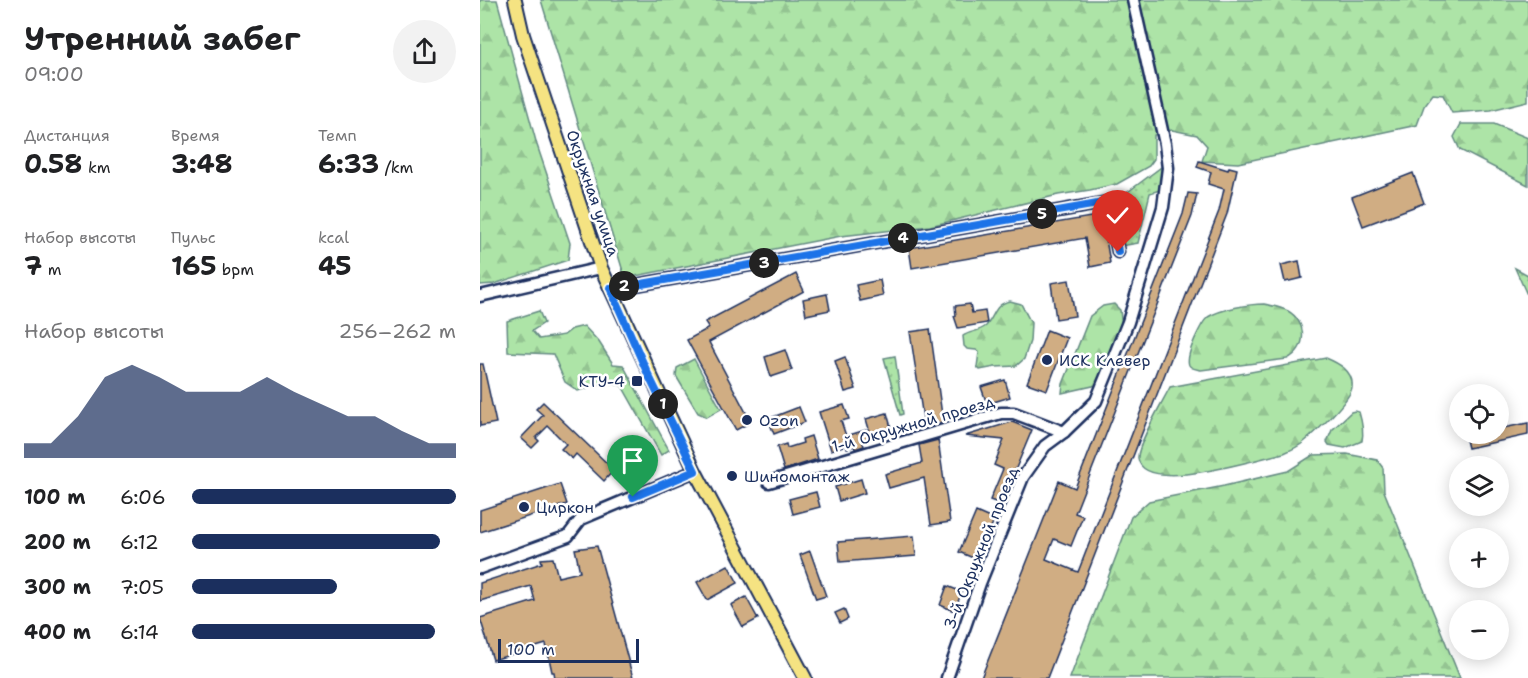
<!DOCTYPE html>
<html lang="ru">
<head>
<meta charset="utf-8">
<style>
	body { margin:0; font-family:"Shantell Sans",sans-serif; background:#f2f2f2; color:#202124; height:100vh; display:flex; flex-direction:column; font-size:22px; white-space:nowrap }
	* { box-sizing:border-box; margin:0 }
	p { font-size:20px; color:#757577 }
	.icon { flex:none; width:33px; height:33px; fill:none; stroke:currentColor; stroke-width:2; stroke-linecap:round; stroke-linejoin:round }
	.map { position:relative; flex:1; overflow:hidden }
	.drawer { display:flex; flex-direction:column; background:#fff; width:480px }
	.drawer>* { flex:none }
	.fabs { position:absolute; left:969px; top:384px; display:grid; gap:12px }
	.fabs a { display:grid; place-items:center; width:60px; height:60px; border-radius:50%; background:#fff; box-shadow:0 3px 15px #0003; font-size:30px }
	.scale { position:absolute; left:18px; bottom:15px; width:141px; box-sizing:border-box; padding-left:6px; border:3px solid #1b2f5e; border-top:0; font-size:16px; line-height:21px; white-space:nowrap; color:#1b2f5e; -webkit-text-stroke:4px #fff; paint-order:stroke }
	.pin { position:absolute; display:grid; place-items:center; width:51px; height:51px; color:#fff; margin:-62px -26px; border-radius:50% 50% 50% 0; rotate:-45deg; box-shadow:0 0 6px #0007 }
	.pin .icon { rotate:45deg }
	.km { position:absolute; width:30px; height:30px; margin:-15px; border-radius:50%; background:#222; color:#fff; font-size:16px; line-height:30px; text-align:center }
	.round { display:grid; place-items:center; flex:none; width:63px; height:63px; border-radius:32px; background:#f2f2f2 }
	.headline { display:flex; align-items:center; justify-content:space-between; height:102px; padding:0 24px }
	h1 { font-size:33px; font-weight:700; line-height:45px }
	.metrics { display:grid; grid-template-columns:repeat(3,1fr); gap:9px; height:102px; padding:6px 24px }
	.metrics div { display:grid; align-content:center }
	.metrics b { font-size:26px; font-weight:700 }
	.metrics small { font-size:16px; font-weight:400 }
	.metrics p { font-size:16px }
	.chart { height:168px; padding:12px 24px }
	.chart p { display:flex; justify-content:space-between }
	.chart svg { width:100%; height:108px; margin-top:6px; fill:#1b2f5e; opacity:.7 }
	ul { padding:0 24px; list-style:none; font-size:20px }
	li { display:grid; grid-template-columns:96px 72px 1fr; align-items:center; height:45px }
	li i { height:15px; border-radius:8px; background:#1b2f5e }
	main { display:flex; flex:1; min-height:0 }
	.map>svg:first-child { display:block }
	.grass { fill:url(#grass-dots); stroke:#648a82; stroke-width:1.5 }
	.forest { fill:url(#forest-firs); stroke:#648a82; stroke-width:1.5 }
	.building { fill:#d0ad83; stroke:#1b2f5e; stroke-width:1.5 }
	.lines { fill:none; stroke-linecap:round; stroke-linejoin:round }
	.minor-casing { stroke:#1b2f5e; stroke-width:15 }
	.major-casing { stroke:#1b2f5e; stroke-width:16 }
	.minor { stroke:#fff; stroke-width:10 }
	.major { stroke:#f5e382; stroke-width:12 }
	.route-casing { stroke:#fff; stroke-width:12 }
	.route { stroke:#1a73e8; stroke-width:8 }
	.poi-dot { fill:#1b2f5e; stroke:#fff; stroke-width:2 }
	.labels { text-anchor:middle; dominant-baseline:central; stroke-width:5; stroke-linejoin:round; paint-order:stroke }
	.street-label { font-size:16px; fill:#1b2f5e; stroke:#fff }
	.poi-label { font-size:16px; fill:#1b2f5e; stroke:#fff; text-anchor:start }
</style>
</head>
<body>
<main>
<section class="drawer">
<div class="headline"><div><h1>Утренний забег</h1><p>09:00</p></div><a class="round"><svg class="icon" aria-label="share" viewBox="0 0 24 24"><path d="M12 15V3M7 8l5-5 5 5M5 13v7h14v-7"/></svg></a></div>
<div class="metrics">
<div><p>Дистанция</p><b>0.58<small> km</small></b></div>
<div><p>Время</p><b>3:48</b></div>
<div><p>Темп</p><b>6:33<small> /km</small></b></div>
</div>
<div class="metrics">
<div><p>Набор высоты</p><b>7<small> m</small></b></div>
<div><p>Пульс</p><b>165<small> bpm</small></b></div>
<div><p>kcal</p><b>45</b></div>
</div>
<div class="chart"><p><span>Набор высоты</span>256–262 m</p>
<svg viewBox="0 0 160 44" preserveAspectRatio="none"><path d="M0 44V38L10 38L20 27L30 11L40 6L50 11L60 17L70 17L80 17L90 11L100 17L110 22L120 27L130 27L140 33L150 38L160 38V44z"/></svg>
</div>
<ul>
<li><b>100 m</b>6:06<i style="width:100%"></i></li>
<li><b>200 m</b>6:12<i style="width:94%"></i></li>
<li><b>300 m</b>7:05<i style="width:55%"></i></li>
<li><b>400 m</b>6:14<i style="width:92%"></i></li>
</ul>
</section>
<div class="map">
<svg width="1048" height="678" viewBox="0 0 1048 678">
	<defs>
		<pattern id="grass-dots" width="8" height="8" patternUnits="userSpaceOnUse" patternTransform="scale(1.5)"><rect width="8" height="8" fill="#ade4a7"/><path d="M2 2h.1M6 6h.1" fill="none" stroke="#94c492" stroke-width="1.8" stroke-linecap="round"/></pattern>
		<pattern id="forest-firs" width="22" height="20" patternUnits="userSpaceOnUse" patternTransform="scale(1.5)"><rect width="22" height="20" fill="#ade4a7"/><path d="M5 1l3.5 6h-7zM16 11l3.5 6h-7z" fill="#94c492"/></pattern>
	</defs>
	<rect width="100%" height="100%" fill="#fff"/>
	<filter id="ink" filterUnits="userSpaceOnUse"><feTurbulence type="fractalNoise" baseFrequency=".0167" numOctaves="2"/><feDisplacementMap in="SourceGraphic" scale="12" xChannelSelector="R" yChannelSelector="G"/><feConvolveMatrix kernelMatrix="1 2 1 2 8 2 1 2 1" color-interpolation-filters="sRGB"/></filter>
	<g filter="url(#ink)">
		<!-- grass -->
		<g class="grass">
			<polygon points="684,165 680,190 670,193 658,243 641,246 633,203"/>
			<polygon points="1035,268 1048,275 1048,297"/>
			<polygon points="415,356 423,414 420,415 404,358"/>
		</g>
		<!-- forest -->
		<g class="forest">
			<polygon points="0,0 17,0 57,145 90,243 88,260 14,284 0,285"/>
			<polygon points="61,0 1048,0 1048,101 1011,110 972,113 963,95 953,94 944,106 937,125 758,163 722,161 727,146 717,135 692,130 674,135 674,159 669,166 637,184 610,190 578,195 450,226 361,236 145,278"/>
			<polygon points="981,124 1014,124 1048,138 1048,185 980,150 974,137"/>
			<path d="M530,301L541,304L551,323L550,341L544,359L536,366L515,367L500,370L497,367L499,352L496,350L487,349L484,346L483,336C490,331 499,332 506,326C515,316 514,304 530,301Z"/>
			<polygon points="634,304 640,310 642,327 617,385 582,393 583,384 610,316 623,306"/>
			<path d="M784,304C792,306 801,307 808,311C827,322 828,349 807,359L721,370C717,369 711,369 709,365C705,356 721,323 728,317C741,309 769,304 784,304Z"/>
			<polygon points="59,311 64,323 52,331 59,339 84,335 92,329 104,326 119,342 133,364 143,365 189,450 181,455 142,386 126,382 98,391 85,382 73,354 28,352 27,321"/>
			<path d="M846,358C858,363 874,371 872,387C871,400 835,433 824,442C818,447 811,450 804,453C780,458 663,496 658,458C657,445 683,401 690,387Z"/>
			<polygon points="214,359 241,409 227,417 218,413 196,376 197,368"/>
			<path d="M875,411L879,412C882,422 884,432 882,441L865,448L849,445L847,442L852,430L871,412Z"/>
			<polygon points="867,454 897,460 903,468 904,491 980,678 590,678 651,517 669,501 744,486 808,471 833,455"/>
		</g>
		<!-- building -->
		<g class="building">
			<polygon points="719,161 748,170 749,167 757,169 747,214 567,678 501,678 579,481 595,488 703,214 708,193 717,194 712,216 595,513 603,516 591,546 574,539 566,559 598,572 739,211 744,189 728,184 731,172 717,167"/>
			<polygon points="933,173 944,203 883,226 872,197"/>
			<polygon points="622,215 630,263 610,267 605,238 432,268 429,248"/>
			<polygon points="819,261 822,278 805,282 801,265"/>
			<polygon points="316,274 324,291 229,342 271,422 256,430 207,340 229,328 225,322"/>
			<polygon points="400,280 403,296 380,301 376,285"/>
			<polygon points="589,280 595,316 576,319 571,283"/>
			<polygon points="347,294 350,310 326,315 323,299"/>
			<polygon points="490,304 492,313 505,311 507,323 478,328 474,316 476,316 475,306"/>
			<polygon points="450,329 463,422 444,425 430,332"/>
			<polygon points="567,330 587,338 567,390 547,383"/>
			<polygon points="305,350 312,370 291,377 285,357"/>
			<polygon points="365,357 376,389 365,392 355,361"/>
			<polygon points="0,364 3,364 16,423 0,426"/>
			<polygon points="525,380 530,397 507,404 501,387"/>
			<polygon points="63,402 134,470 124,481 96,454 92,459 81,449 86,444 68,426 56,438 59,441 52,448 41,438 63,415 56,409"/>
			<polygon points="364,405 369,419 361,421 366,436 389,429 386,419 407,413 412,431 382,440 384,446 375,449 374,446 367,448 366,445 351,450 339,412"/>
			<polygon points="319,407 325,422 294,434 288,419"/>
			<polygon points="532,422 552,430 521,504 510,500 523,469 514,465 524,440 485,436"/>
			<polygon points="1048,423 1048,435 988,448 985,436 996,434 1018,434 1018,429"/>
			<polygon points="331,436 338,459 304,470 297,447 306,444 307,448 323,443 322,439"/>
			<polygon points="458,440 470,522 451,525 444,478 409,488 405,474 442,463 439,445"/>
			<polygon points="381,479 385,493 359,501 355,487"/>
			<polygon points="80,484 87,504 0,532 0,510"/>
			<polygon points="336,492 340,507 313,514 309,499"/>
			<polygon points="496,512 514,520 498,560 479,552"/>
			<polygon points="434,536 436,556 360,562 358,542"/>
			<polygon points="117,546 153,678 75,678 74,672 72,672 66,644 13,660 0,618 55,601 51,586 0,601 0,583 62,563 61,559 73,558 78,577 100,572 95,549"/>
			<polygon points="330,551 346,596 336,599 320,555"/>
			<polygon points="248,565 258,583 227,600 217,582"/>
			<polygon points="467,586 482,592 474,611 460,605"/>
			<polygon points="266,597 278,619 263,627 251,605"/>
			<polygon points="364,609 368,619 360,623 355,613"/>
		</g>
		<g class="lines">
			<!-- minor casing -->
			<g class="minor-casing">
				<g id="minor">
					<polyline points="130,288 156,285 629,202 638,252"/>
					<polyline points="0,296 121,268"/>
					<polyline points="289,482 521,413 534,413 584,432"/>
					<polyline points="0,568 88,536 101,519 215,471"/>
					<polyline points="467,678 500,583 543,477 565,446 584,432 616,401 648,322 683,207 688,168 685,144 653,0"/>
				</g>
			</g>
			<!-- major casing -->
			<g class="major-casing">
				<polyline id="major" points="35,0 43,35 121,268 215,471 325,678"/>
			</g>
			<!-- minor -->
			<use href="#minor" class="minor"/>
			<!-- major -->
			<use href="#major" class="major"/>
		</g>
	</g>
	<g class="lines" filter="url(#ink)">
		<!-- route casing -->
		<g class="route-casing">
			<polyline id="route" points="153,497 215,471 167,372 130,288 156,285 629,202 638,252"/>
		</g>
		<!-- route -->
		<use href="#route" class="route"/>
	</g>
	<!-- markers -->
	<g class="poi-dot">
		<circle cx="567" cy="360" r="6"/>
		<rect x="151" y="375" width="12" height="12" rx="3"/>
		<circle cx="267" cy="420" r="6"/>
		<circle cx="252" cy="476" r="6"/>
		<circle cx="44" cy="507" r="6"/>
	</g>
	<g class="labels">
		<!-- street labels -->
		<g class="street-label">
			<text transform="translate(113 193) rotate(71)">Окружная улица</text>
			<text transform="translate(433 424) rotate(-16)">1-й Окружной проезд</text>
			<text transform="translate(501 548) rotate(-68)">3-й Окружной проезд</text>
		</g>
		<!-- poi labels -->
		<g class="poi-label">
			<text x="579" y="360">ИСК Клевер</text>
			<text x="145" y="381" text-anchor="end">КТУ-4</text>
			<text x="279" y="420">Ozon</text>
			<text x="264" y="476">Шиномонтаж</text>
			<text x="56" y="507">Циркон</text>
		</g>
	</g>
</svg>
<div class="fabs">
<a><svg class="icon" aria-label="locate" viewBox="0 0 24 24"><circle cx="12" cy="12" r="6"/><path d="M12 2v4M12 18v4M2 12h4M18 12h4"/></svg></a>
<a><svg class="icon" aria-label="layers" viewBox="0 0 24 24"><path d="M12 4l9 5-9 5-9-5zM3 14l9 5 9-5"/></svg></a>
<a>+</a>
<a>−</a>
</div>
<div class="scale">100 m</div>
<div class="pin" style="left:153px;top:497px;background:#1e9e55"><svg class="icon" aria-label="arrive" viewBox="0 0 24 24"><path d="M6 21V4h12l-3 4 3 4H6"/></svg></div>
<div class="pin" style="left:638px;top:252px;background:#d93025"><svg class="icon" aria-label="check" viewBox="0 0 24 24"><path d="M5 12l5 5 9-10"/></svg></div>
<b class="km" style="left:183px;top:404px">1</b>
<b class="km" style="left:144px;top:286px">2</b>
<b class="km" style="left:284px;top:263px">3</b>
<b class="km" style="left:423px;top:238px">4</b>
<b class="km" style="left:562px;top:214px">5</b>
</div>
</main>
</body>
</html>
